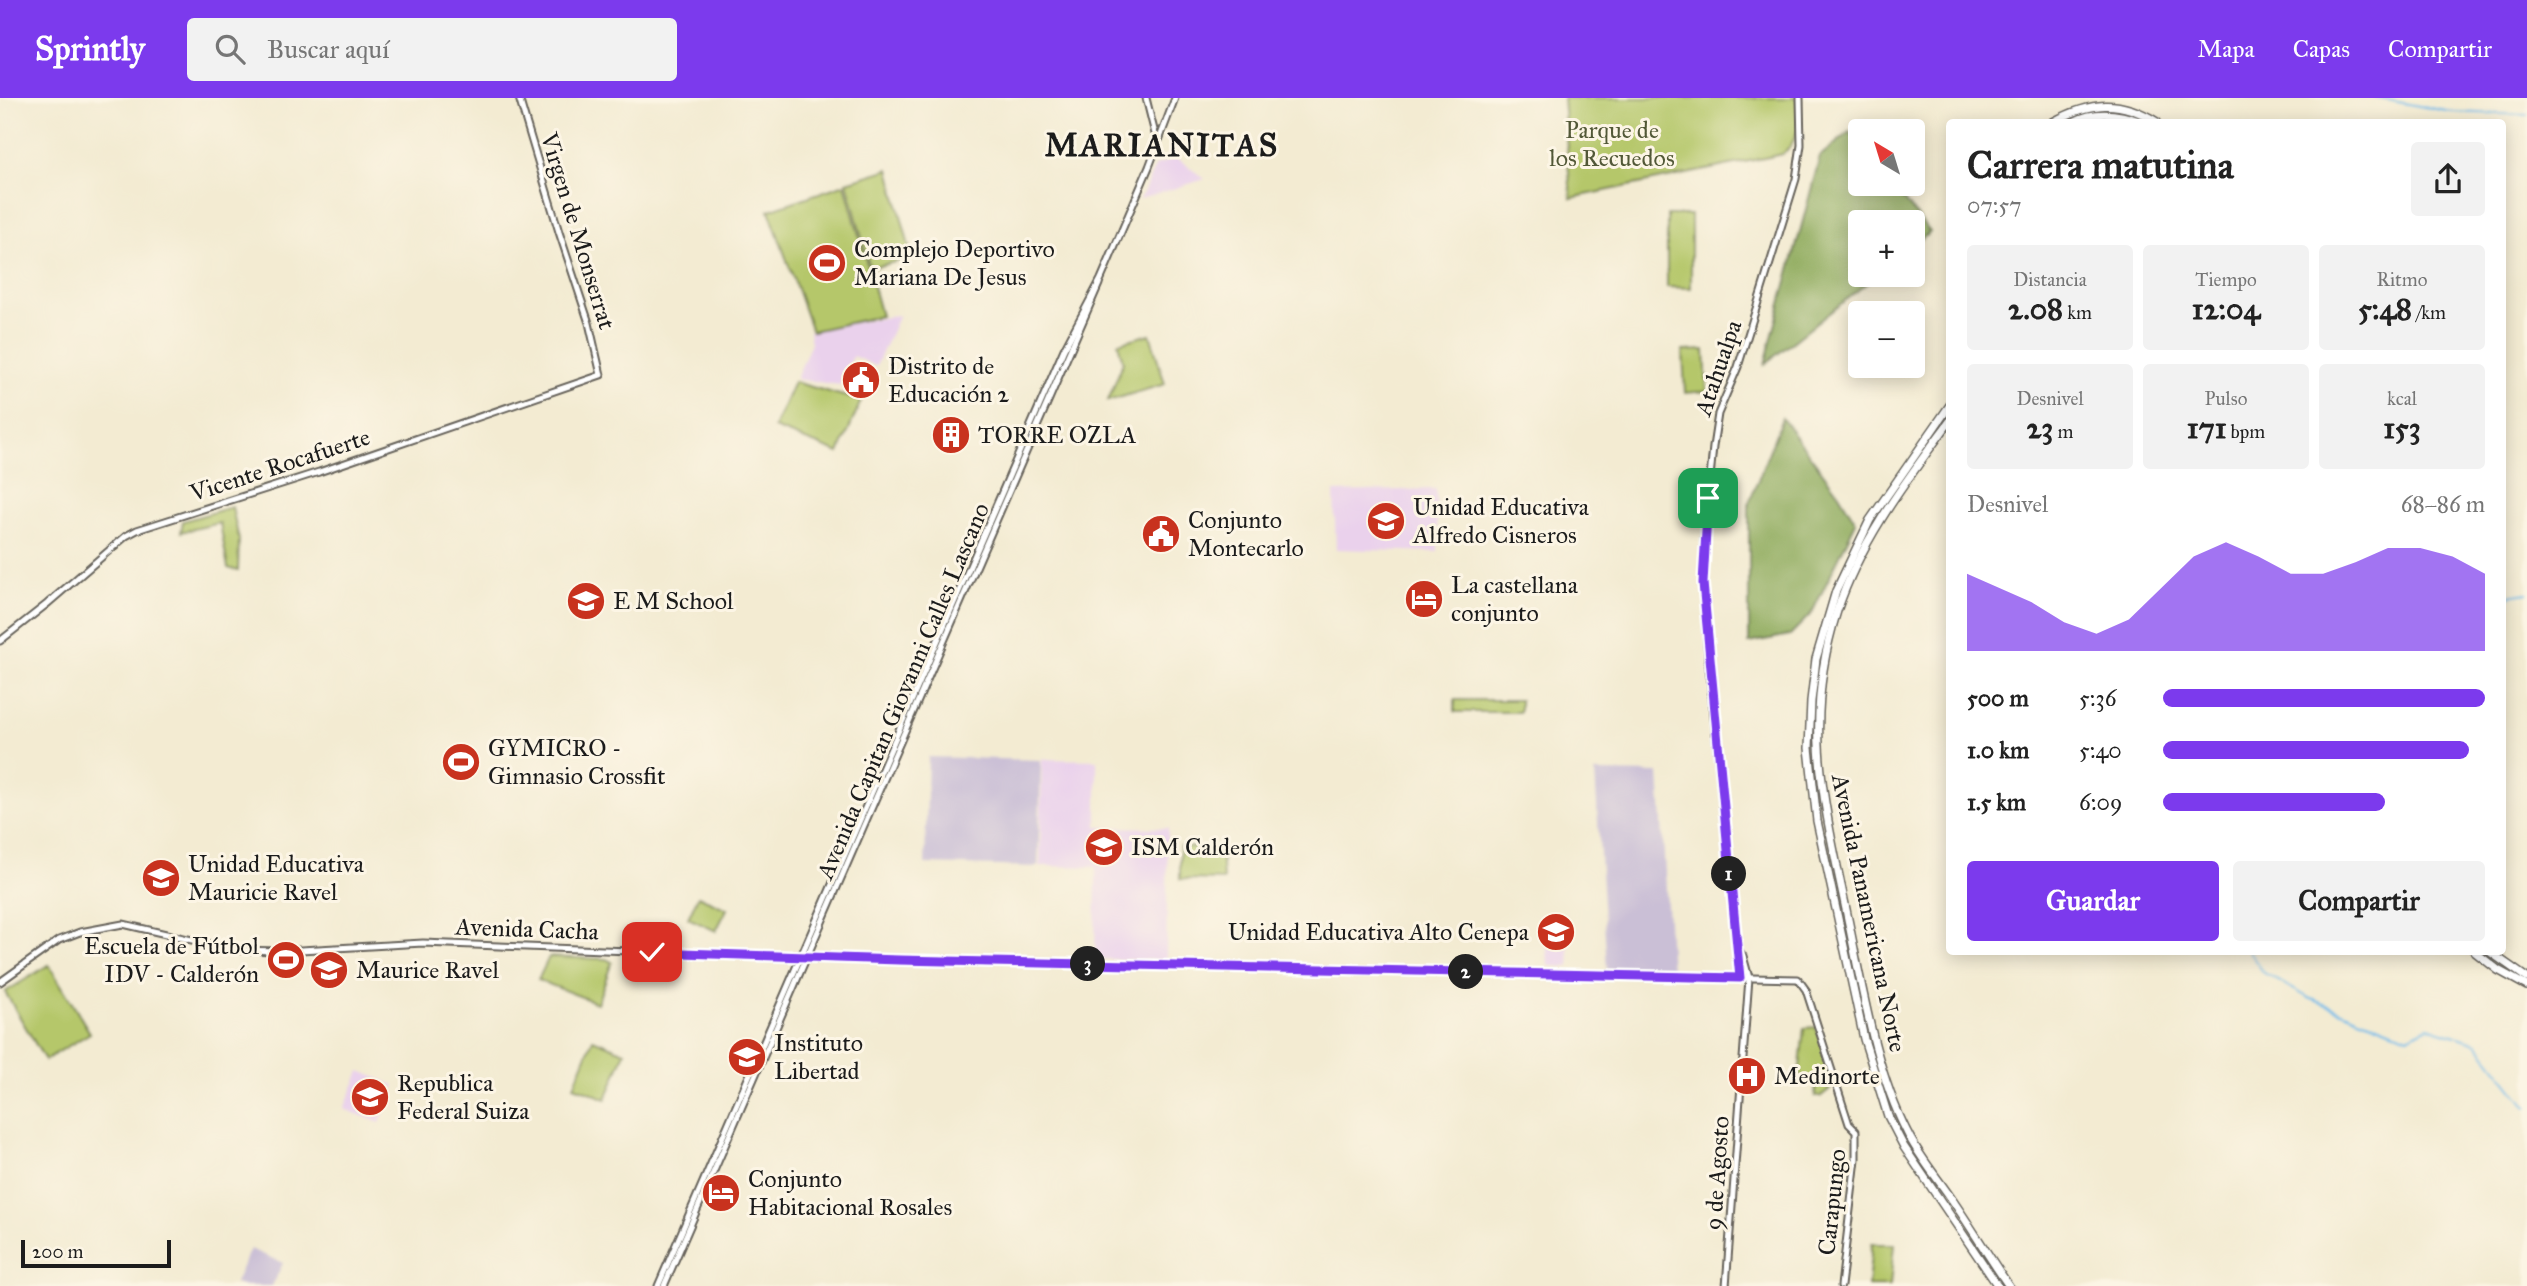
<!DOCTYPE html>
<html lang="es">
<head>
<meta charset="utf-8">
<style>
	body { margin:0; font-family:"IM FELL Great Primer",serif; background:#f2f2f2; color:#222; height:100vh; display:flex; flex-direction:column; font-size:26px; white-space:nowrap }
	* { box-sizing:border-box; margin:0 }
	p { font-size:23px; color:#767676 }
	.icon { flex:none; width:38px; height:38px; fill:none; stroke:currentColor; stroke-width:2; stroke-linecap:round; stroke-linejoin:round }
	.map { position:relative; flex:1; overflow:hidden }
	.sheet { position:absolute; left:1946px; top:21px; width:560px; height:836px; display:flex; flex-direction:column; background:#fff; border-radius:7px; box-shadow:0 4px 18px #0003 }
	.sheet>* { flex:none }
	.needle { width:46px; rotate:322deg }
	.buttons { position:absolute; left:1848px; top:21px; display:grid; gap:14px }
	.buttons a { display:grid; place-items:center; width:77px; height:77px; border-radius:7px; background:#fff; box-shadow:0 4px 18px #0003; font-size:35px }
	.scale { position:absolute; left:21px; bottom:18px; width:150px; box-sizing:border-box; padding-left:7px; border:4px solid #1c1c1c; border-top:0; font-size:19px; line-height:24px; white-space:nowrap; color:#1c1c1c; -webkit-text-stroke:5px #fcf5e5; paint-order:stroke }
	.pin { position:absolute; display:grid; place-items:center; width:60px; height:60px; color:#fff; margin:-30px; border-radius:14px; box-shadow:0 4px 10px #0006 }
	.km { position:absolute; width:35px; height:35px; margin:-18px; border-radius:50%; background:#222; color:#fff; font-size:19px; line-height:35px; text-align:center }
	.round { display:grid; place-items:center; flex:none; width:74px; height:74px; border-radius:7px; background:#f2f2f2 }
	.overview { display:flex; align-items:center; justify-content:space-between; height:119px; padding:0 21px }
	h1 { font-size:38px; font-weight:700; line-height:52px }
	.figures { display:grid; grid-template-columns:repeat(3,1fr); gap:10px; height:119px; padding:7px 21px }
	.figures div { display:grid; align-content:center; border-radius:7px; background:#f2f2f2; text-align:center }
	.figures b { font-size:30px; font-weight:700 }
	.figures small { font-size:19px; font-weight:400 }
	.figures p { font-size:19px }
	.chart { height:196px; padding:14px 21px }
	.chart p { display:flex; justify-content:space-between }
	.chart svg { width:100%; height:126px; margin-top:7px; fill:#7c3aed; opacity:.7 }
	.action { display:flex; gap:14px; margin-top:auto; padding:14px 21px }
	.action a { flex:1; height:80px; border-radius:7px; background:#7c3aed; color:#fff; font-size:28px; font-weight:700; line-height:80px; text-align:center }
	.action a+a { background:#f2f2f2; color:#222 }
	ul { padding:0 21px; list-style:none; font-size:23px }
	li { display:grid; grid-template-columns:112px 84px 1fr; align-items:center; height:52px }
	li i { height:18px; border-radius:9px; background:#7c3aed }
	header { display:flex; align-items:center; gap:42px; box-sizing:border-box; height:98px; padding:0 35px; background:#7c3aed; color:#fff }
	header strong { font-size:33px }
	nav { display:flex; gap:38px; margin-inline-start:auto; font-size:24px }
	.search { width:490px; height:63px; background:#f2f2f2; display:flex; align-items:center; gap:18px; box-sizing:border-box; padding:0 24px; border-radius:7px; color:#767676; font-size:26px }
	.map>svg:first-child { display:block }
	.built { fill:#ead1ec }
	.industrial { fill:#cabfd6 }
	.green { fill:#b5c76a; stroke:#687243; stroke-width:2 }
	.forest { fill:#90ac5e; stroke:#56643d; stroke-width:2 }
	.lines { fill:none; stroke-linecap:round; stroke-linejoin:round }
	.stream { stroke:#72bbea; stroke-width:2 }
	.secondary-casing { stroke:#67645c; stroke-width:9 }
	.highway-casing { stroke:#67645c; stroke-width:10 }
	.secondary { stroke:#fff; stroke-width:5 }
	.highway { stroke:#fff; stroke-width:7 }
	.route-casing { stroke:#fff; stroke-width:14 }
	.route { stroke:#7c3aed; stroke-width:9 }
	.labels { text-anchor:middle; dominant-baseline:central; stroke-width:6; stroke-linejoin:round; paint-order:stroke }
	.park-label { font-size:24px; fill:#525837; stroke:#fcf5e5 }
	.street-label { font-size:24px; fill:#1c1c1c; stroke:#fcf5e5 }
	.poi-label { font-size:24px; fill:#1c1c1c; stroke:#fcf5e5; text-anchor:start }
	.district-label { font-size:32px; font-weight:bold; letter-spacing:2px; fill:#1c1c1c; stroke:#fcf5e5 }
</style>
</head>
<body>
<header>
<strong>Sprintly</strong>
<div class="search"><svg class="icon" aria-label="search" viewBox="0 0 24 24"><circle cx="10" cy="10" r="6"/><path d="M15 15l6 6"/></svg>Buscar aquí</div>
<nav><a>Mapa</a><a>Capas</a><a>Compartir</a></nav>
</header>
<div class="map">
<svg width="2527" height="1188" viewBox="0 0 2527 1188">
	<rect width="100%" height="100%" fill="#fcf5e5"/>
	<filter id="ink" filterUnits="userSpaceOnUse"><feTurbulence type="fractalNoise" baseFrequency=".0143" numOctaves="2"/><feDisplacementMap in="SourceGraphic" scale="14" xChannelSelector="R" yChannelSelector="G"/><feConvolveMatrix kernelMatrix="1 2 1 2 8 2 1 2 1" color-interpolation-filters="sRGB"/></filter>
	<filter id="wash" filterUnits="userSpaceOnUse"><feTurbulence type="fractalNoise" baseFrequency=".00686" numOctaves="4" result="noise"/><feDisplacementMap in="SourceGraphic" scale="28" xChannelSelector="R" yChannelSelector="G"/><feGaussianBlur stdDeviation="1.57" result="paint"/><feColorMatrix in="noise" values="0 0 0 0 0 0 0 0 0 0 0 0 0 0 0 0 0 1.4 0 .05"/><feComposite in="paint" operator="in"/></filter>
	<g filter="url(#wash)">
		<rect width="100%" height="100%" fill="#f3ebd2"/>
		<!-- built -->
		<g class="built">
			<polygon points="1177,60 1205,81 1140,101 1156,67"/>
			<polygon points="899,217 876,268 853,258 840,287 796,281 811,245 809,233"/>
			<polygon points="1436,391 1438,454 1336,451 1334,394"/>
			<polygon points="1042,661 1097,662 1097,729 1168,730 1166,862 1095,861 1096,769 1040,768"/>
			<polygon points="1545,816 1566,817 1570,869 1548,868"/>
			<polygon points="360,973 395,987 380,1025 344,1011"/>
		</g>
		<!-- industrial -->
		<g class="industrial">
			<polygon points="928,659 1041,662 1038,769 925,766"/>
			<polygon points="1595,674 1659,675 1671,873 1607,872"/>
			<polygon points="250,1151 283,1165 272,1188 241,1188 235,1185"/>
		</g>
		<!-- green -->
		<g class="green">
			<path d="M1563,0H1797C1801,23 1800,40 1783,56L1571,100Z"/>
			<polygon points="889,71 912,160 870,170 847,84"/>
			<polygon points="845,86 881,218 812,233 769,112"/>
			<polygon points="1667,117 1691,117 1691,190 1667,189"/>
			<polygon points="1150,236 1165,286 1108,303 1123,264 1118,245"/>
			<polygon points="1705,252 1707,293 1685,295 1683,253"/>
			<polygon points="794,284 861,303 839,355 774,330"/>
			<polygon points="232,409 239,442 238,473 228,470 220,425 181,434 183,423"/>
			<rect x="1455" y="602" width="65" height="12"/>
			<polygon points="1180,748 1221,752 1223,782 1180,781"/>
			<polygon points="698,798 727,811 716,833 688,820"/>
			<polygon points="549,859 606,861 612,864 597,905 538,882"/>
			<polygon points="49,867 90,935 45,962 5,894"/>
			<polygon points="1816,929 1835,987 1820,999 1815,999 1816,980 1799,978 1804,930"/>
			<polygon points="593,941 625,954 606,1001 574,988"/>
			<polygon points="1872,1146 1894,1146 1890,1188 1868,1188"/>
		</g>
		<!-- forest -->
		<g class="forest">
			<polygon points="1850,34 1860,47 1860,86 1891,86 1930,134 1913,148 1913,124 1860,124 1860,177 1877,177 1765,266 1820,58"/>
			<polygon points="1782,320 1839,396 1856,424 1812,515 1790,537 1749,545 1749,405"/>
		</g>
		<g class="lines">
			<!-- stream -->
			<g class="stream">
				<polyline points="2376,0 2451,14 2527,17"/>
				<polyline points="2502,499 2527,495"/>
				<polyline points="2249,854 2264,875 2309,900 2408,939 2428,929 2477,945 2527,1009"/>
			</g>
		</g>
	</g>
	<g filter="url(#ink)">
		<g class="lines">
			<!-- secondary casing -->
			<g class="secondary-casing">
				<g id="secondary">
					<polyline points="1146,0 1157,44"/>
					<polyline points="0,543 47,506 126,438 137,432 319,374 601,277 589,225 559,134 519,0"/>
					<polyline points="1740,880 1708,561 1703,486 1704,440 1713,349 1718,316 1738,269 1796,81 1801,47 1800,0"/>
					<polyline points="0,884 59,842 80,834 123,826 235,852 283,853 423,845 808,860 1798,881 1806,892 1849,1026 1856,1033 1856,1061 1841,1188"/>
					<polyline points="658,1188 1064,251 1101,181 1149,69 1175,0"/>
					<polyline points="664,1188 1099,186"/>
					<polyline points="1726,1188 1749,880 1743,858 1738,851"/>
				</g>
			</g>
			<!-- highway casing -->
			<g class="highway-casing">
				<g id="highway">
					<path d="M2053,24C2090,4 2119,0 2157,24"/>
					<path d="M2073,24C2095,12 2119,15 2142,24"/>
					<polyline points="1950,307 1870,422 1836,493 1816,561 1811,603 1809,650 1817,723 1864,941 1888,1018 1904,1049 1998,1188"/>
					<path d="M1950,323C1906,383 1861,441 1837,513C1799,632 1828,719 1851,836C1864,900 1877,976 1907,1034C1918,1057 1936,1078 1951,1100C1971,1129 1989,1159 2009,1188"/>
					<polyline points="2475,854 2498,872 2527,888"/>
					<polyline points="2490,854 2527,880"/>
				</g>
			</g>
			<!-- secondary -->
			<use href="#secondary" class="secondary"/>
			<!-- highway -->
			<use href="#highway" class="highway"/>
		</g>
	</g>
	<g class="lines" filter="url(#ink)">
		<!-- route casing -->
		<g class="route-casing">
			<polyline id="route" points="652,854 899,862 1740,880 1703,485 1708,400"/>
		</g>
		<!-- route -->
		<use href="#route" class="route"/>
	</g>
	<!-- icons -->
	<defs>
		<g id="stadium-disc" transform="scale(2.0125)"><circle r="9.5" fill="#c8321e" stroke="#fcf5e5"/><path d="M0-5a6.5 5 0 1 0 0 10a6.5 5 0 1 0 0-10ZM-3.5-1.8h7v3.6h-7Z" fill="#fff"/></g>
		<g id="civic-disc" transform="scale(2.0125)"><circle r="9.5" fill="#c8321e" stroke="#fcf5e5"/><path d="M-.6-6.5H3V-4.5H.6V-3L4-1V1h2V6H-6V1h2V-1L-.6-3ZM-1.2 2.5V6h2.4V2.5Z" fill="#fff"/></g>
		<g id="building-disc" transform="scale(2.0125)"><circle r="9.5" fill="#c8321e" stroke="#fcf5e5"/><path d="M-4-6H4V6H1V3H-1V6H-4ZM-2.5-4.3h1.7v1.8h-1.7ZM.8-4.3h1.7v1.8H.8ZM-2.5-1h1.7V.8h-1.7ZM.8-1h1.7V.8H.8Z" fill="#fff"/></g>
		<g id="school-disc" transform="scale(2.0125)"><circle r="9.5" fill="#c8321e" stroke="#fcf5e5"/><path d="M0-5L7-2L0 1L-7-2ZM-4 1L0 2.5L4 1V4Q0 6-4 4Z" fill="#fff"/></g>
		<g id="hotel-disc" transform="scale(2.0125)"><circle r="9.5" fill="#c8321e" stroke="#fcf5e5"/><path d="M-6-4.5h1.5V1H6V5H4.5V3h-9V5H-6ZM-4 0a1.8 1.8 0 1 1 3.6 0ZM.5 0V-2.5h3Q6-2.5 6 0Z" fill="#fff"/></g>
		<g id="university-disc" transform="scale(2.0125)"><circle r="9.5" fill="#c8321e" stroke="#fcf5e5"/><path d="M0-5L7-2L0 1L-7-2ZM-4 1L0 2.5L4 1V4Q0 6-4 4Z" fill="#fff"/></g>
		<g id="hospital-disc" transform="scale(2.0125)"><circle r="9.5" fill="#c8321e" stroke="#fcf5e5"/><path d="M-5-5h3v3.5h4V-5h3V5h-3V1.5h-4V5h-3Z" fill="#fff"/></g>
	</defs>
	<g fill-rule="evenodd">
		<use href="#stadium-disc" x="827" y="165"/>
		<use href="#civic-disc" x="861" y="282"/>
		<use href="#building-disc" x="951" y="337"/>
		<use href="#school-disc" x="1386" y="423"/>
		<use href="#civic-disc" x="1161" y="436"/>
		<use href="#hotel-disc" x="1424" y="501"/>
		<use href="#school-disc" x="586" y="503"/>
		<use href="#stadium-disc" x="461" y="664"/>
		<use href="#school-disc" x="1104" y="749"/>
		<use href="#school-disc" x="161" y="780"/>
		<use href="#university-disc" x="1556" y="834"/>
		<use href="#stadium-disc" x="286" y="862"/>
		<use href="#school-disc" x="329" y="872"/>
		<use href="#university-disc" x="747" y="959"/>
		<use href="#hospital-disc" x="1747" y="978"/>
		<use href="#school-disc" x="370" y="999"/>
		<use href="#hotel-disc" x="721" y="1095"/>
	</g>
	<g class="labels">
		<!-- park labels -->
		<g class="park-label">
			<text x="1612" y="32">Parque de<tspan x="1612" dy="28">los Recuedos</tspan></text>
		</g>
		<!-- street labels -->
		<g class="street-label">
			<text transform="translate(578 133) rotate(73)">Virgen de Monserrat</text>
			<text transform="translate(1718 270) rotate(-71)">Atahualpa</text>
			<text transform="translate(280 367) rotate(-18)">Vicente Rocafuerte</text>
			<text transform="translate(903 593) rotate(-67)">Avenida Capitan Giovanni Calles Lascano</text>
			<text transform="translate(1869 815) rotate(78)">Avenida Panamericana Norte</text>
			<text transform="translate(527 831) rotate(2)">Avenida Cacha</text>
			<text transform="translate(1717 1075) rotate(-86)">9 de Agosto</text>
			<text transform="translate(1832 1104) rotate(-84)">Carapungo</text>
		</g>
		<!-- poi labels -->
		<g class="poi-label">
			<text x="854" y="151">Complejo Deportivo<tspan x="854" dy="28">Mariana De Jesus</tspan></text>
			<text x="888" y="268">Distrito de<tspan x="888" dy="28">Educación 2</tspan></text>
			<text x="978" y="337">TORRE OZLA</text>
			<text x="1413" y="409">Unidad Educativa<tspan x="1413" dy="28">Alfredo Cisneros</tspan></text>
			<text x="1188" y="422">Conjunto<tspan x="1188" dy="28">Montecarlo</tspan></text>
			<text x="1451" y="487">La castellana<tspan x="1451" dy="28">conjunto</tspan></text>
			<text x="613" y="503">E M School</text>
			<text x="488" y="650">GYMICRO -<tspan x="488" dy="28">Gimnasio Crossfit</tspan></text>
			<text x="1131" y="749">ISM Calderón</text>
			<text x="188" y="766">Unidad Educativa<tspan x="188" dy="28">Mauricie Ravel</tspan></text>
			<text x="1529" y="834" text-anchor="end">Unidad Educativa Alto Cenepa</text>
			<text x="259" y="848" text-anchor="end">Escuela de Fútbol<tspan x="259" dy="28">IDV - Calderón</tspan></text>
			<text x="356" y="872">Maurice Ravel</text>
			<text x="774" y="945">Instituto<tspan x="774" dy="28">Libertad</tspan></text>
			<text x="1774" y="978">Medinorte</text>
			<text x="397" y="985">Republica<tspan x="397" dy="28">Federal Suiza</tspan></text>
			<text x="748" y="1081">Conjunto<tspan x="748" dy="28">Habitacional Rosales</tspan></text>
		</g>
		<!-- district labels -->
		<g class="district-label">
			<text x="1162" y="47">MARIANITAS</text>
		</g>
	</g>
</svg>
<div class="buttons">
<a><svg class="needle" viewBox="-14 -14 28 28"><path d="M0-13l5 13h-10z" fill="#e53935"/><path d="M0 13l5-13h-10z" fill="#767676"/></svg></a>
<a>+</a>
<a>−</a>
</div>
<div class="scale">200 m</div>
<div class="pin" style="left:1708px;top:400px;background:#1e9e55"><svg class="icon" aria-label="arrive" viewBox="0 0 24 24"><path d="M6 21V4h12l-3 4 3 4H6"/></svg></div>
<div class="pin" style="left:652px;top:854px;background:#d93025"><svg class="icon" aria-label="check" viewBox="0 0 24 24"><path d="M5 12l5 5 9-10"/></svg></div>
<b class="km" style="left:1729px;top:776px">1</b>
<b class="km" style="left:1466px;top:874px">2</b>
<b class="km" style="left:1088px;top:866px">3</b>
<section class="sheet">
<div class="overview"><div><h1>Carrera matutina</h1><p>07:57</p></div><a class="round"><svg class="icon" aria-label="share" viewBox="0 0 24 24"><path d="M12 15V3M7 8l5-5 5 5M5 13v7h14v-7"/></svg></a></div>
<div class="figures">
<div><p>Distancia</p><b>2.08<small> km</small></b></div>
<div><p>Tiempo</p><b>12:04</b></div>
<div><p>Ritmo</p><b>5:48<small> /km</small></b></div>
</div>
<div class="figures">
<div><p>Desnivel</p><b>23<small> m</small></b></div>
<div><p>Pulso</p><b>171<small> bpm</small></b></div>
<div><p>kcal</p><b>153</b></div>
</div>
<div class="chart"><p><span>Desnivel</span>68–86 m</p>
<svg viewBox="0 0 160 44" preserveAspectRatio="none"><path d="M0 44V17L10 22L20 27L30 34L40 38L50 33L60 22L70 11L80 6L90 11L100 17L110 17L120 13L130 8L140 8L150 11L160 17V44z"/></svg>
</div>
<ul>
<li><b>500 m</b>5:36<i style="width:100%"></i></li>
<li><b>1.0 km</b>5:40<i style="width:95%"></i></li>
<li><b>1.5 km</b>6:09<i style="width:69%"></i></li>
</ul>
<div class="action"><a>Guardar</a><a>Compartir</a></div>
</section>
</div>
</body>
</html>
